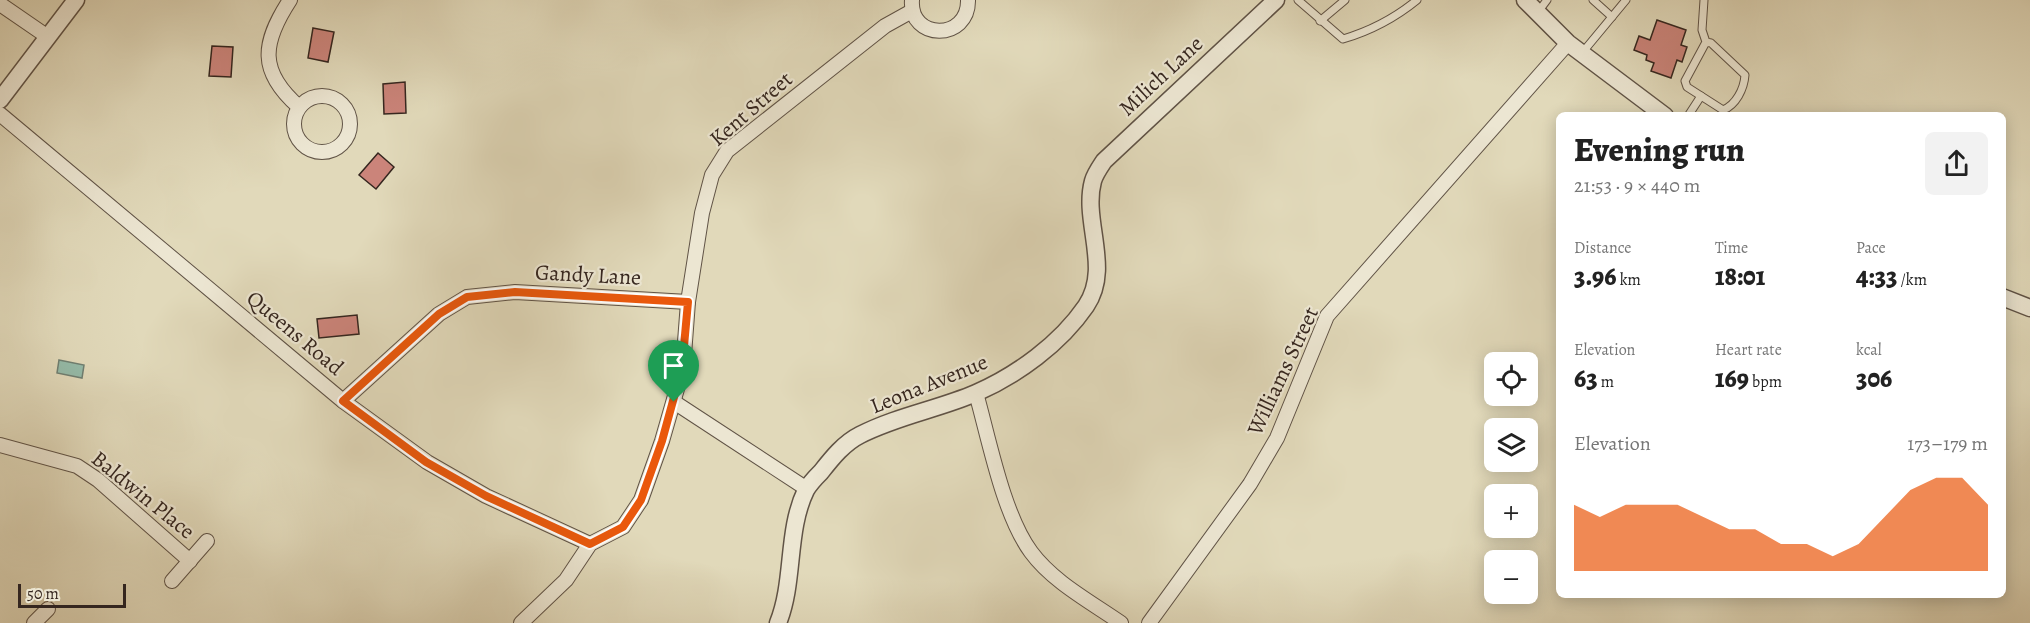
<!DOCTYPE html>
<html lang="en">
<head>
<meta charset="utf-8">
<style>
	body { margin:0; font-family:Alegreya,serif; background:#f2f2f2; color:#222; height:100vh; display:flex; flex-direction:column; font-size:22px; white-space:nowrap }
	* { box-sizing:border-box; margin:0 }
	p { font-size:20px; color:#767676 }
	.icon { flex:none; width:33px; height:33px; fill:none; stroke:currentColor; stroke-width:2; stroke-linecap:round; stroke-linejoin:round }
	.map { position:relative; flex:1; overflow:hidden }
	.sheet { position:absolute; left:1556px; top:112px; width:450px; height:486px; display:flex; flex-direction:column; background:#fff; border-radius:9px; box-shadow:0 3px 15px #0003 }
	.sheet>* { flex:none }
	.fabs { position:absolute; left:1484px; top:352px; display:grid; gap:12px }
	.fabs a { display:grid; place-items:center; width:54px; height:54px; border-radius:9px; background:#fff; box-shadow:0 3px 15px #0003; font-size:30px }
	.scale { position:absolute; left:18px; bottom:15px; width:108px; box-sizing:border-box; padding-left:6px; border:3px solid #35261f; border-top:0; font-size:16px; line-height:21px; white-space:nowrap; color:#35261f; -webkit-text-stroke:4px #ece6d2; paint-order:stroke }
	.pin { position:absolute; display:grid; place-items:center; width:51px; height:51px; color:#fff; margin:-62px -26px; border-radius:50% 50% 50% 0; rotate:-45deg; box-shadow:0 0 6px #0007 }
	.pin .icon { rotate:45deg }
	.round { display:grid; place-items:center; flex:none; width:63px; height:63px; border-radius:9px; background:#f2f2f2 }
	.headline { display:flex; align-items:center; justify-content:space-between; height:102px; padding:0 18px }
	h1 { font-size:33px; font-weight:800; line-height:45px }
	.stats { display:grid; grid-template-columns:repeat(3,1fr); gap:9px; height:102px; padding:6px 18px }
	.stats div { display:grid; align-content:center }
	.stats b { font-size:26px; font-weight:800 }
	.stats small { font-size:16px; font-weight:400 }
	.stats p { font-size:16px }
	.chart { height:168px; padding:12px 18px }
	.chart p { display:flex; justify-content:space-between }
	.chart svg { width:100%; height:108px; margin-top:6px; fill:#ea580c; opacity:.7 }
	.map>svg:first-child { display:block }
	.water { fill:#95bba9; stroke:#6f7f72; stroke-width:1.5 }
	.building { fill:#cb847a; stroke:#35261f; stroke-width:1.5 }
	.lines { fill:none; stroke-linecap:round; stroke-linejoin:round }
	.service-casing { stroke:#605346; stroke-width:9 }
	.minor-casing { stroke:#605346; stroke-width:16 }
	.tertiary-casing { stroke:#605346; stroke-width:19 }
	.service { stroke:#ece6d2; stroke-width:7 }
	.minor { stroke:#ece6d2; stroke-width:14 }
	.tertiary { stroke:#ece6d2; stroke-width:16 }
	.route-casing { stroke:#fff; stroke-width:12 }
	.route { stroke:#ea580c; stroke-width:8 }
	.labels { text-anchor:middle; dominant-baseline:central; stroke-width:4.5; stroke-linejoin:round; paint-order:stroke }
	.street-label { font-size:22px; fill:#35261f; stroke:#ece6d2 }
</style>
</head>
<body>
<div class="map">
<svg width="2030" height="623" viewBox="0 0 2030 623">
	<rect width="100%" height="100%" fill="#e1d9ba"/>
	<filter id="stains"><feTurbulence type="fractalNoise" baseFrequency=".00333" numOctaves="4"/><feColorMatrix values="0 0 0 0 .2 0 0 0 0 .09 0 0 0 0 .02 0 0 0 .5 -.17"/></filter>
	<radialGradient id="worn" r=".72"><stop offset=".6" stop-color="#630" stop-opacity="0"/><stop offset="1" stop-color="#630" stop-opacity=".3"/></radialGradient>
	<!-- water -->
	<polygon class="water" points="59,360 84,365 82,378 57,373"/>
	<!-- building -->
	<g class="building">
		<polygon points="1657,20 1686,30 1681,45 1687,47 1682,62 1677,60 1671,78 1651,71 1654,63 1646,60 1647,55 1634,50 1639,36 1650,40"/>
		<polygon points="313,28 334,32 328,62 308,58"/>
		<polygon points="212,46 233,47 231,77 209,76"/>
		<polygon points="405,82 406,113 384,114 383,84"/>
		<polygon points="378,153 394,167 376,189 359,175"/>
		<polygon points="357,315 359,334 319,338 317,319"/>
	</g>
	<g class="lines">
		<!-- service casing -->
		<g class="service-casing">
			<g id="service">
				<path d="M1298,0L1343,39C1370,31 1395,18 1417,0"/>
				<polyline points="1593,0 1612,17"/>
				<path d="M1704,0L1702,30L1706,42L1685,81L1687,87L1723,110C1736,105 1744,89 1745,75L1711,43L1706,42"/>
				<polyline points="1538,12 1547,0"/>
				<polyline points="1320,21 1345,0"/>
				<polyline points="1582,53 1626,0"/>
				<polyline points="1688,116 1701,96"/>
			</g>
		</g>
		<!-- minor casing -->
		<g class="minor-casing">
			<g id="minor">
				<path d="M290,0C262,43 258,71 299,107"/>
				<path d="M912,0C909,41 969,41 968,0"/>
				<polyline points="0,4 48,37"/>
				<circle cx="322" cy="124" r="28"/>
				<polyline points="0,114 343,401 427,462 486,496 590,544"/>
				<path d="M976,393C989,439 1003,514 1031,552C1053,582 1091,602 1121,623"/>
				<polyline points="343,401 439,314 467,297 515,292 688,302"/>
				<polyline points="674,402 807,489"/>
				<polyline points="0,445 77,466 98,480 190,561"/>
				<polyline points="172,581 207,541"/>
				<polyline points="34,623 48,609"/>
				<polyline points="521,623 566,580 590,544 623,527 641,500 662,441 683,368 688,302 702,213 712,175 727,151 885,26 912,11"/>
				<polyline points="1149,623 1250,484 1277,438 1327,316 1568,43"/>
			</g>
		</g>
		<!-- tertiary casing -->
		<g class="tertiary-casing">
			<g id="tertiary">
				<polyline points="1525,0 1568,43 1665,116"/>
				<polyline points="0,100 76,0"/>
				<polyline points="2002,297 2030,308"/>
				<path d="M778,623C795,581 786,531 806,490C810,483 816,477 821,472C832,458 844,443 860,435C897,416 939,409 976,393C1017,375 1060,344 1086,306C1112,268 1082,221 1093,181C1095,174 1100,167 1104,161L1276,0"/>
			</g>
		</g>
		<!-- service -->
		<use href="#service" class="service"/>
		<!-- minor -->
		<use href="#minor" class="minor"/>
		<!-- tertiary -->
		<use href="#tertiary" class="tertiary"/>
	</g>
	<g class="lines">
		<!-- route casing -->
		<g class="route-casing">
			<polygon id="route" points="515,292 688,302 682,368 662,441 641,500 623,527 590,544 486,496 426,462 343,401 439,314 467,297"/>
		</g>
		<!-- route -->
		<use href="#route" class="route"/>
	</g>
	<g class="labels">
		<!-- street labels -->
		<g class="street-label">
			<text transform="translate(1161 76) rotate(-43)">Milich Lane</text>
			<text transform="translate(751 109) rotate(-41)">Kent Street</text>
			<text transform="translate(588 275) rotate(3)">Gandy Lane</text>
			<text transform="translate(295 333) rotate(40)">Queens Road</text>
			<text transform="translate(1283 371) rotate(-65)">Williams Street</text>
			<text transform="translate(929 384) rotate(-22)">Leona Avenue</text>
			<text transform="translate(143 495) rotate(39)">Baldwin Place</text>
		</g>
	</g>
	<rect width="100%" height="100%" filter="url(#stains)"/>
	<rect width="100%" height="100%" fill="url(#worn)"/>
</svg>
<div class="fabs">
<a><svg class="icon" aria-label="locate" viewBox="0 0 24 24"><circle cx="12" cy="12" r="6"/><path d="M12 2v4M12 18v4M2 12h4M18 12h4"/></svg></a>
<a><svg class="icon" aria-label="layers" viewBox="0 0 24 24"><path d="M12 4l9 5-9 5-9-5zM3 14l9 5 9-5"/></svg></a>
<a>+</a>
<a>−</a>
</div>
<div class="scale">50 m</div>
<div class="pin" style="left:674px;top:402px;background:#1e9e55"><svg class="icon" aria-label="arrive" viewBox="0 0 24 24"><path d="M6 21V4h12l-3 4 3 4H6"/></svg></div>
<section class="sheet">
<div class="headline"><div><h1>Evening run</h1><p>21:53 · 9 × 440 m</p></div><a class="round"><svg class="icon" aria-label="share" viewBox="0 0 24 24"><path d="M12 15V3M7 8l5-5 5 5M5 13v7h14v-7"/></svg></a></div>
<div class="stats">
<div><p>Distance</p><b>3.96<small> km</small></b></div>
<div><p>Time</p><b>18:01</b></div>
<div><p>Pace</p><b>4:33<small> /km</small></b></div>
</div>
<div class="stats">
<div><p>Elevation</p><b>63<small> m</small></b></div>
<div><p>Heart rate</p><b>169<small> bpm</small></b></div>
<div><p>kcal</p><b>306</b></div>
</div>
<div class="chart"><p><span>Elevation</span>173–179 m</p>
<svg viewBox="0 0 160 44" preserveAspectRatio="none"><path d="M0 44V17L10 22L20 17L30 17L40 17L50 22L60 27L70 27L80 33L90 33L100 38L110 33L120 22L130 11L140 6L150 6L160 17V44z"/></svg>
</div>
</section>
</div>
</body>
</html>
